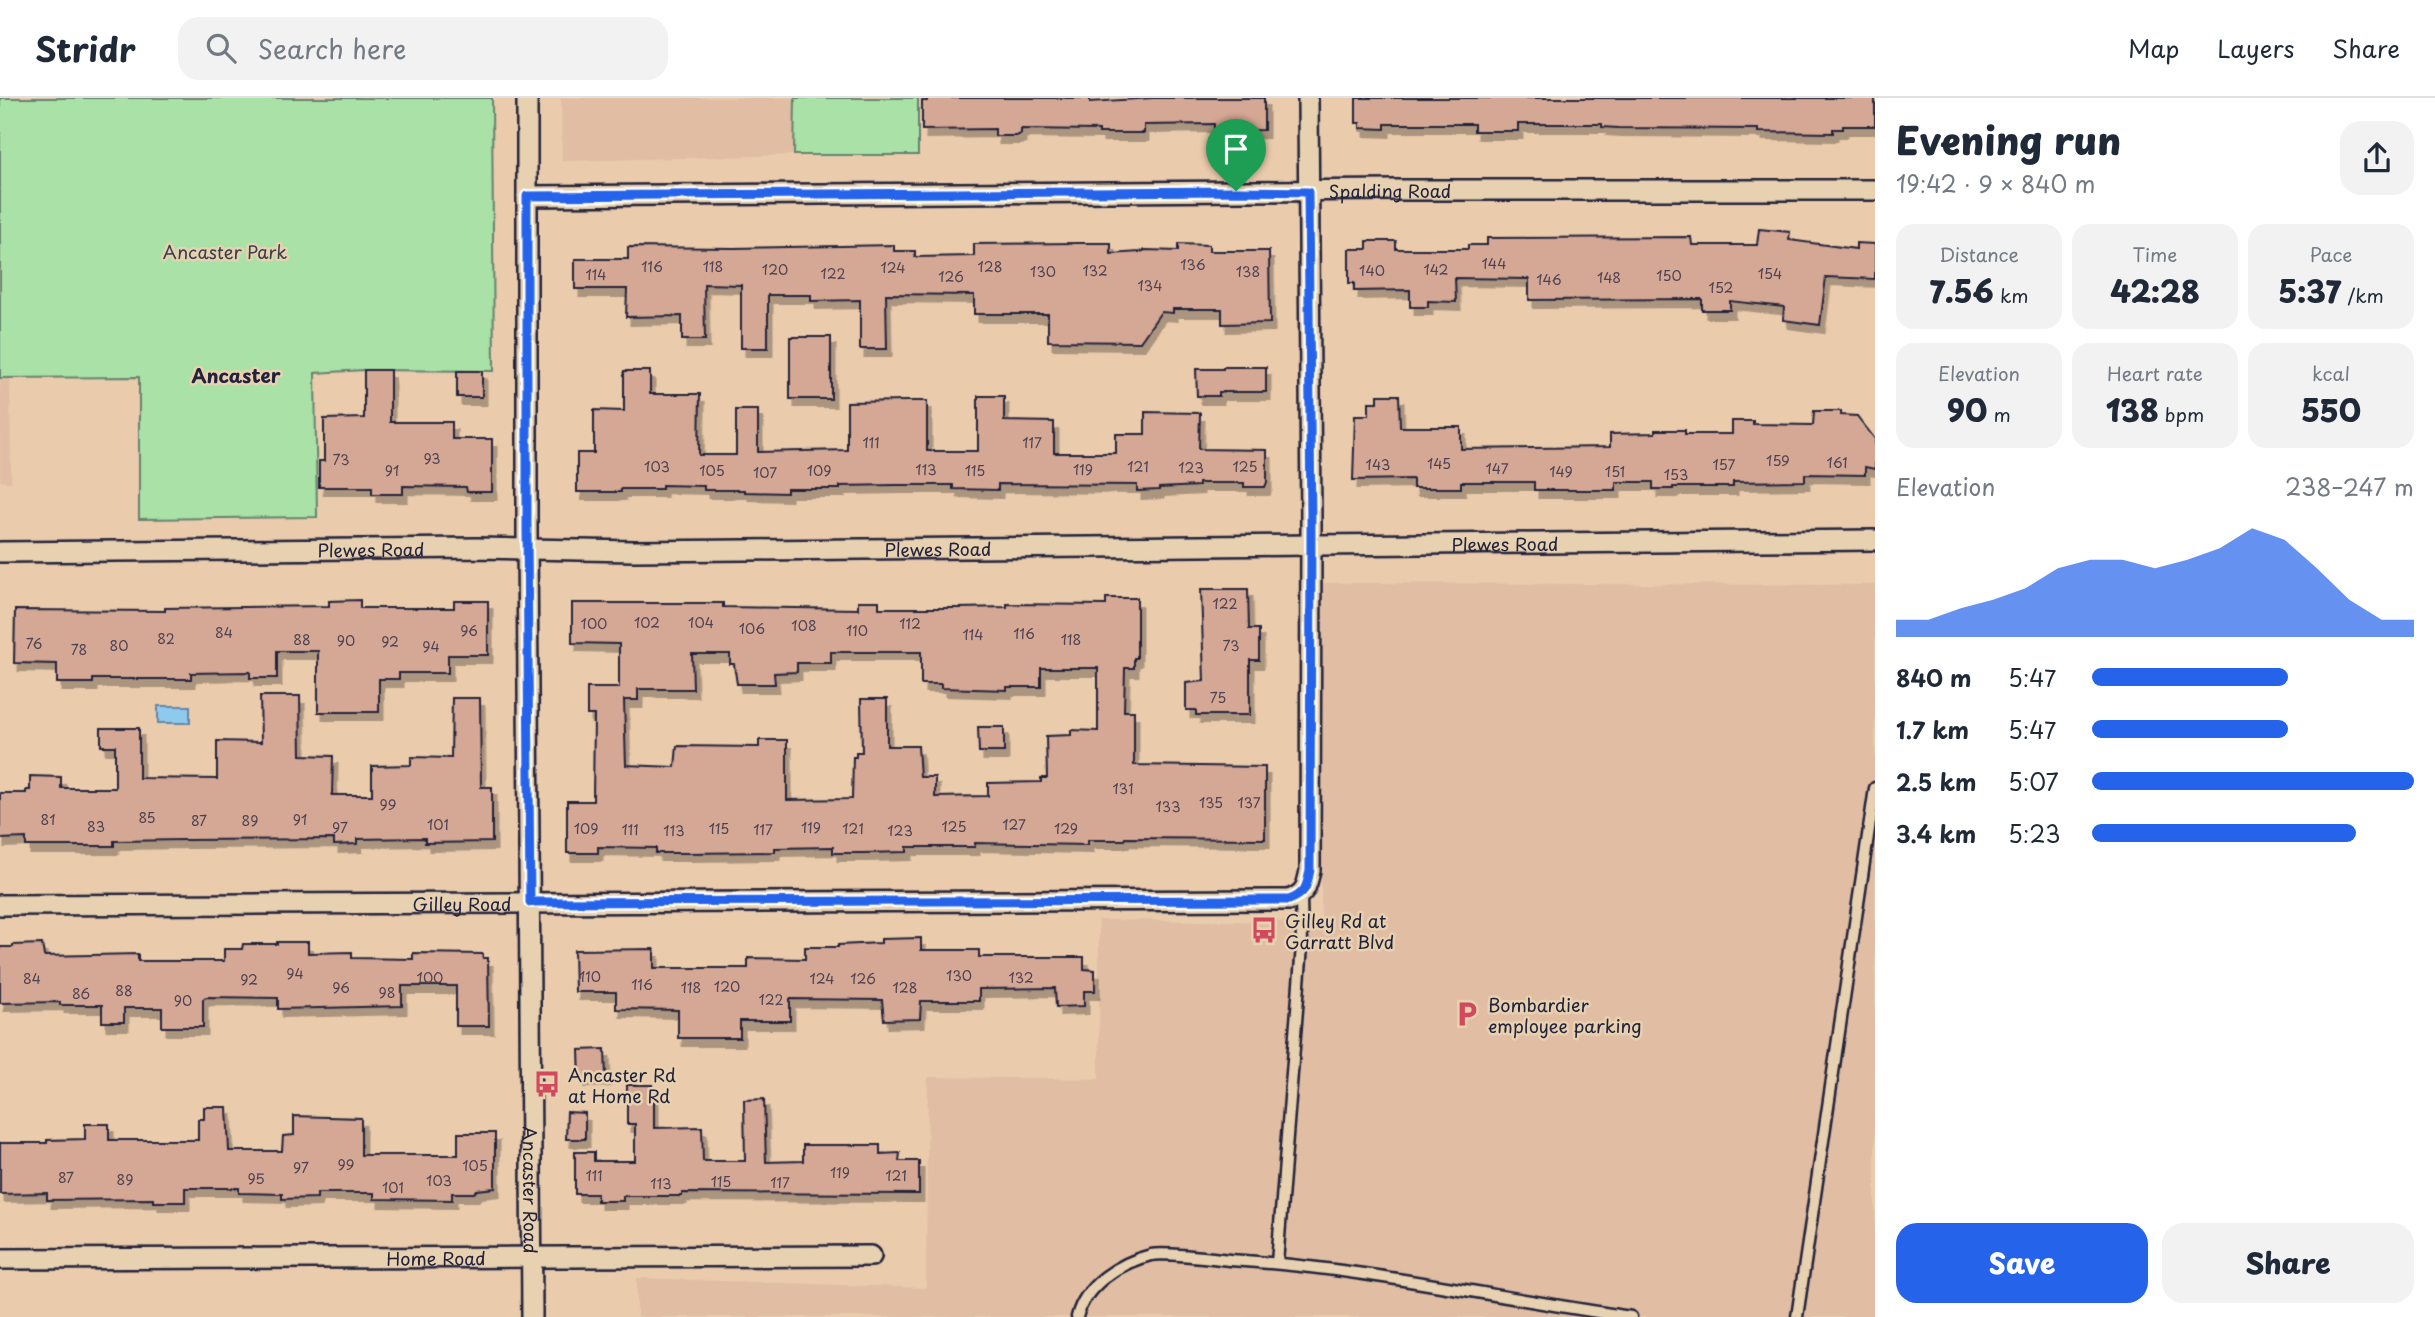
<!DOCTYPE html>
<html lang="en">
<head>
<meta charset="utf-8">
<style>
	body { margin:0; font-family:"Playpen Sans",sans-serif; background:#f2f2f3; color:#1f2937; height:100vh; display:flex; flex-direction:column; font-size:26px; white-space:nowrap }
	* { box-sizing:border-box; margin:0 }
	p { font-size:23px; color:#747a83 }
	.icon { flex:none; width:38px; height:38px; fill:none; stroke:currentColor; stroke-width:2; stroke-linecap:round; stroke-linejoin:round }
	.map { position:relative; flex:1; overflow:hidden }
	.side { display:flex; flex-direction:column; background:#fff; width:560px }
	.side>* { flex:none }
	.pin { position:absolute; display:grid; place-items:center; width:60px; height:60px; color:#fff; margin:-72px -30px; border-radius:50% 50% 50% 0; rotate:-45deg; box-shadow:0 0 7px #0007 }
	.pin .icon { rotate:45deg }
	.round { display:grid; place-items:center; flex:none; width:74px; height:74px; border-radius:21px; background:#f2f2f3 }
	.overview { display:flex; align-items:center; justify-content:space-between; height:119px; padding:0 21px }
	h1 { font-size:38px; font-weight:800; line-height:52px }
	.figures { display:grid; grid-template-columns:repeat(3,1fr); gap:10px; height:119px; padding:7px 21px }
	.figures div { display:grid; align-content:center; border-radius:18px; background:#f2f2f3; text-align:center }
	.figures b { font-size:30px; font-weight:800 }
	.figures small { font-size:19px; font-weight:400 }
	.figures p { font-size:19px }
	.chart { height:196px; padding:14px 21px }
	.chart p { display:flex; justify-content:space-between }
	.chart svg { width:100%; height:126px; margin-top:7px; fill:#2563eb; opacity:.7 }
	.button { display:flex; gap:14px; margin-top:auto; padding:14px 21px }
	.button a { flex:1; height:80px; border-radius:21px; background:#2563eb; color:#fff; font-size:28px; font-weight:800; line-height:80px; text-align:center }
	.button a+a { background:#f2f2f3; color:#1f2937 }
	ul { padding:0 21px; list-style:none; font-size:23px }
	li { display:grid; grid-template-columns:112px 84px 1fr; align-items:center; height:52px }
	li i { height:18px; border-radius:9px; background:#2563eb }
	header { display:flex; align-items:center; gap:42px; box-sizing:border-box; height:98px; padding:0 35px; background:#fff; border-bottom:2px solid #e0e1e3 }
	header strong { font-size:33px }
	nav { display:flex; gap:38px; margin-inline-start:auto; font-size:24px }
	.search { width:490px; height:63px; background:#f2f2f3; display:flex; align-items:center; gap:18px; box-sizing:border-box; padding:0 24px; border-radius:21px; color:#747a83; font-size:26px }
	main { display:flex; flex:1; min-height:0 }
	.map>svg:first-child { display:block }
	.built { fill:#e0bda3 }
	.green { fill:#a9e1a6; stroke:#668270; stroke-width:2 }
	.water { fill:#8ecaee; stroke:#6387a6; stroke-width:2 }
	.building { fill:#d5a795; stroke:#22223b; stroke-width:2; fill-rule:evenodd; filter:url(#shadow) }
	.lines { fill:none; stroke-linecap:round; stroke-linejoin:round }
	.service-casing { stroke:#22223b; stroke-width:15 }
	.minor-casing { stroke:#22223b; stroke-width:24 }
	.service { stroke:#e7d1b0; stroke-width:10 }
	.minor { stroke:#e7d1b0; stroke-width:19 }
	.route-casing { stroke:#fff; stroke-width:14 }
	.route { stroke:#2563eb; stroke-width:9 }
	.labels { text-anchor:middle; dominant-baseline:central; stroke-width:5; stroke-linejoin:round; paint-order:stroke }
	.number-label { font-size:14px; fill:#4f4352 }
	.street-label { font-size:18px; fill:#22223b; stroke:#e7d1b0 }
	.park-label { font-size:18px; fill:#363f4b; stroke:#e7d1b0 }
	.poi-label { font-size:18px; fill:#22223b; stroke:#e7d1b0; text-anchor:start }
	.neighbourhood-label { font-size:19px; font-weight:bold; fill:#22223b; stroke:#e7d1b0 }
</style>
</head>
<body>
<header>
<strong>Stridr</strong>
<div class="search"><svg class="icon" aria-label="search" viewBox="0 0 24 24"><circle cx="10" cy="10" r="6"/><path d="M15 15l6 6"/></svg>Search here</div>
<nav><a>Map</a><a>Layers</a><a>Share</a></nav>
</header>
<main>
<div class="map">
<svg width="1875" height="1219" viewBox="0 0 1875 1219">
	<defs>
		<filter id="shadow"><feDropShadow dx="4.5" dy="8" stdDeviation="0" flood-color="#0004"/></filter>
	</defs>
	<rect width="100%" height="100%" fill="#eacbac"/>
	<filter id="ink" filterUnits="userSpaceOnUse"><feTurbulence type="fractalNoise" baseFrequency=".0143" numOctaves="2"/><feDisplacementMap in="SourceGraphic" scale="14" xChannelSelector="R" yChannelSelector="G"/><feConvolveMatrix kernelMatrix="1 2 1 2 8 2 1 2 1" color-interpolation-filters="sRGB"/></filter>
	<g filter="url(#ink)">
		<!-- built -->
		<g class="built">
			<polygon points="561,0 795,0 794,57 562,63"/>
			<polygon points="0,280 10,280 11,384 0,383"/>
			<polygon points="1323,485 1875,487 1875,1219 637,1219 637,1180 926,1190 928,979 1099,981 1099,822 1321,824"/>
		</g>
		<!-- green -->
		<g class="green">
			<polygon points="0,0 492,0 494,273 364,272 315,275 317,419 139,421 139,279 0,280"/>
			<polygon points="795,0 918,0 918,57 794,57"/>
		</g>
		<!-- water -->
		<rect class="water" x="158" y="608" width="32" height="17"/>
		<!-- building -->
		<g class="building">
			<polygon points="927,0 1090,0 1090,4 1153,0 1264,0 1264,32 1214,33 1214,26 1144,27 1144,35 1099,35 1099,32 1021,31 1021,36 1016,38 995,38 995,31 922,32 922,3 927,3"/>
			<polygon points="1356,0 1875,0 1875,28 1843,28 1843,31 1833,31 1833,35 1758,34 1758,31 1618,30 1602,29 1602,26 1518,26 1518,33 1474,33 1474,26 1385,26 1385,31 1360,30 1360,25 1356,25"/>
			<polygon points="1759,131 1790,134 1789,142 1856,151 1856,145 1875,146 1875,181 1826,179 1820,227 1783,222 1784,209 1730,203 1730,212 1702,212 1702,201 1529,202 1529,181 1455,180 1456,204 1428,203 1428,209 1410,209 1410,192 1354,193 1354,185 1349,185 1349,151 1367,151 1367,143 1396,143 1396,151 1468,151 1468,147 1487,147 1487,140 1691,139 1692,147 1757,147"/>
			<polygon points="1079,145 1111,145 1111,156 1140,154 1146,152 1178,153 1178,146 1209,147 1209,153 1269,153 1270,225 1222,226 1222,211 1173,211 1173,215 1161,214 1140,244 1048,243 1048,216 974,216 974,197 886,196 887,251 860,251 860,202 811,203 811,197 768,197 768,250 741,250 741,187 704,186 705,242 682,242 682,218 626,219 627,191 575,191 575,161 628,161 628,149 734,150 894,147 894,153 915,153 915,159 974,158 974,146"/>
			<rect x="790" y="239" width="41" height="62"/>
			<polygon points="1223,269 1266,269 1266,294 1219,294 1219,298 1197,298 1196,271 1223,271"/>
			<polygon points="364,272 390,272 390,324 452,324 452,341 492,341 492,394 467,394 466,389 403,388 403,396 372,396 372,389 319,389 319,363 324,363 324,321 364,320"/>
			<rect x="457" y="273" width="25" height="26"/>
			<polygon points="624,273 650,273 650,296 700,296 699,357 736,357 736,312 758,312 758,354 847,352 847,304 907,303 927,303 927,353 978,353 978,298 1004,298 1004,323 1054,324 1054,355 1116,355 1116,336 1145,336 1145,314 1200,315 1199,351 1267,352 1267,384 1265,389 1244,389 1244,385 1199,385 1199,388 1159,390 1159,392 1137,393 1137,387 998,386 998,392 953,391 953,387 895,387 840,388 840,391 787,391 787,395 744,394 744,392 704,392 704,388 662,387 662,391 621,391 621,394 577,394 577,355 594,355 594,312 624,313"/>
			<polygon points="1378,297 1399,297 1400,329 1461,329 1461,351 1610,349 1610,336 1655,335 1655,332 1685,332 1685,336 1732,336 1732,323 1753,323 1753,326 1813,327 1814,313 1841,313 1841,317 1857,318 1875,341 1875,371 1865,369 1865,377 1805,376 1805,383 1733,384 1733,389 1673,389 1673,391 1653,391 1653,384 1616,384 1616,392 1534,392 1534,384 1461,384 1461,390 1413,390 1413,381 1353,382 1355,317 1369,317 1369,304 1378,304"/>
			<polygon points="1201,491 1248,491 1249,531 1259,531 1259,562 1250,562 1250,617 1196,617 1196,612 1186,612 1186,585 1204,583"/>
			<path d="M1106,500H1137V560H1134V570H1125L1124,613H1134V667L1265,669V741L1125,740L1124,742H1088V747L975,745V749H907V754L863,755H833V749L775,750V754L687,755H656V750L598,749V755H567V703H593L594,617H587V590H619V546L572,545V505H723V509L858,511V503H879V510H958L1007,509V506L1106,507ZM831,554H921V586H941V590L1007,592V589H1041V570H1098V633L1071,632V637L1046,638L1047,680H1041V684L988,685V698L935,699V679H920L918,648H887V601H861L862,654H856V659H853L852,701L787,702V642H759V649L677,648L675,669L626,667L624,602H638V591H693L692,556H730V566H734L737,586H775L774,575L797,574V565H831Z"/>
			<polygon points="360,502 360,510 454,510 454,503 488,503 488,557 448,557 448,575 399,575 399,581 379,581 379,614 318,614 318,553 277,553 277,580 250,580 250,574 191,575 191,581 93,581 93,585 57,585 57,566 14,565 15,512 165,513 165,510 329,508 329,503"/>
			<polygon points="260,598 300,598 301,657 333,658 332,697 372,697 372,668 411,667 411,659 451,660 452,600 480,600 481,689 492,689 492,744 425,745 425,740 357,741 357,746 334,747 334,741 185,742 114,743 114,748 26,748 26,740 0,741 0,695 26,695 26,692 30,692 30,678 61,679 61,690 115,690 115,648 101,648 101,630 139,630 139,680 217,681 217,643 261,644"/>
			<polygon points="978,629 1004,629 1004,654 979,654"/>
			<polygon points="921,840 921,852 979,852 979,859 1084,859 1084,871 1095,872 1095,893 1084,893 1084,908 1056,909 1055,890 979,891 979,903 921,903 920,921 884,922 882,902 790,901 790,923 740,923 740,940 678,940 678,912 616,911 616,894 575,894 574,852 654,851 654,870 748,870 748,860 805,861 805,849 838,849 838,847 881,845 881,841"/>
			<polygon points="277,844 308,844 308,855 352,854 352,860 413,861 413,855 483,856 483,860 488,860 489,928 456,928 456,888 402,888 402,908 278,911 278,900 206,899 203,901 203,929 162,929 162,910 124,910 124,924 102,924 102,907 60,907 60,904 0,905 0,849 13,849 13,847 42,846 44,858 138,856 138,863 224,863 224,851 242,851 243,846 277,846"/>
			<polygon points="605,951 606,980 580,981 579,952"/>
			<polygon points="627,987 652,987 651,995 654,995 654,1030 702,1029 703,1063 745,1063 744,1002 764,1001 766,1064 803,1063 803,1047 880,1047 880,1056 900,1055 899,1063 919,1063 919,1096 682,1095 682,1098 623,1098 623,1103 597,1103 597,1096 575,1096 575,1054 594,1054 594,1063 635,1063 635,1026 627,1026"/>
			<polygon points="204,1009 227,1009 229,1053 282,1053 283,1038 294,1037 294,1018 361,1020 361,1057 458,1057 458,1035 495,1035 495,1090 477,1092 474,1095 452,1095 452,1102 374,1101 374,1095 317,1095 317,1100 282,1101 282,1096 239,1095 239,1090 185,1090 185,1104 154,1104 154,1101 47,1102 47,1095 0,1096 0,1045 47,1045 47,1042 85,1041 85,1026 109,1026 109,1042 198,1042 198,1021 204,1021"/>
			<polygon points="567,1014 585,1015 585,1041 566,1041"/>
		</g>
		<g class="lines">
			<!-- service casing -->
			<g class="service-casing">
				<g id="service">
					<polyline points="1277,1165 1302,848 1301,797"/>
					<path d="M1077,1219C1085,1187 1119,1165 1151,1157C1165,1154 1212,1160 1230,1162C1365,1170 1498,1200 1631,1219"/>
					<polyline points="1797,1219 1875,690"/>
				</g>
			</g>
			<!-- minor casing -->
			<g class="minor-casing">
				<g id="minor">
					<path id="s1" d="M527,0V432L532,1219"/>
					<path id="s2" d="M527,98L1396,92H1875"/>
					<path id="s3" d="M0,454L477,450L634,453L1875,442"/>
					<path id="s4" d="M0,807L1289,802C1305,796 1307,789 1310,772L1311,427L1308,0"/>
					<path id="s5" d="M0,1161L871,1158"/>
				</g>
			</g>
			<!-- service -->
			<use href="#service" class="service"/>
			<!-- minor -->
			<use href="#minor" class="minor"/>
		</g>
	</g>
	<g class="lines" filter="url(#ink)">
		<!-- route casing -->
		<g class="route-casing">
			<path id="route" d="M1236,93L1308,94L1311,427L1310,772C1307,789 1305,796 1289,802L530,804L527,432V98Z"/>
		</g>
		<!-- route -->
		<use href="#route" class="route"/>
	</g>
	<!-- icons -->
	<defs>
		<g id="bus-bare" transform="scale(2.1)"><path d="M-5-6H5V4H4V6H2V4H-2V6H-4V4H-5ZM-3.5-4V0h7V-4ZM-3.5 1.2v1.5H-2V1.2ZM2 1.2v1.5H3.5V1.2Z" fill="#d1495b" stroke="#e7d1b0" stroke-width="2.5" paint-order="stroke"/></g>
		<g id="parking-bare" transform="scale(2.1)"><path d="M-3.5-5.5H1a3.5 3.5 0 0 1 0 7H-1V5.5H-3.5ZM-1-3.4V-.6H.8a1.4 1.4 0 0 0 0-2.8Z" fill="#d1495b" stroke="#e7d1b0" stroke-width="2.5" paint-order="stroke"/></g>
	</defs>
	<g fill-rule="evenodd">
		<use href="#bus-bare" x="1264" y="832"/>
		<use href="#parking-bare" x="1467" y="916"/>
		<use href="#bus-bare" x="547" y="986"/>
	</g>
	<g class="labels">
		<!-- number labels -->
		<g class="number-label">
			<text x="1494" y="165">144</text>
			<text x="1193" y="166">136</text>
			<text x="652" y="168">116</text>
			<text x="713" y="168">118</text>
			<text x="990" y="168">128</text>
			<text x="893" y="169">124</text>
			<text x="775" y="171">120</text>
			<text x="1436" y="171">142</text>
			<text x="1095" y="172">132</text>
			<text x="1372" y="172">140</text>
			<text x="1043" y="173">130</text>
			<text x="1248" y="173">138</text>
			<text x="833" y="175">122</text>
			<text x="1770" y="175">154</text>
			<text x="596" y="176">114</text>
			<text x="1669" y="177">150</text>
			<text x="951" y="178">126</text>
			<text x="1609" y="179">148</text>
			<text x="1549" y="181">146</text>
			<text x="1150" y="187">134</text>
			<text x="1721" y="189">152</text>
			<text x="871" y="344">111</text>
			<text x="1032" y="344">117</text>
			<text x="432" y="360">93</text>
			<text x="341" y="361">73</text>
			<text x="1778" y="362">159</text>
			<text x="1837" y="364">161</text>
			<text x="1439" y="365">145</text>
			<text x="1378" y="366">143</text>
			<text x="1724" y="366">157</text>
			<text x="657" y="368">103</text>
			<text x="1138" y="368">121</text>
			<text x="1245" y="368">125</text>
			<text x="1191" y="369">123</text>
			<text x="1497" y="370">147</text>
			<text x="926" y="371">113</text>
			<text x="1083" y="371">119</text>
			<text x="392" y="372">91</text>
			<text x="712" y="372">105</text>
			<text x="819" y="372">109</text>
			<text x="975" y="372">115</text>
			<text x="1561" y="373">149</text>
			<text x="1615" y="373">151</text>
			<text x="765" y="374">107</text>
			<text x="1676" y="376">153</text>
			<text x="1225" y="505">122</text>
			<text x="647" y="524">102</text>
			<text x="701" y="524">104</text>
			<text x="594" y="525">100</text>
			<text x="910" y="525">112</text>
			<text x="804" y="527">108</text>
			<text x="752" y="530">106</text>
			<text x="469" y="532">96</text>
			<text x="857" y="532">110</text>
			<text x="224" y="534">84</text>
			<text x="1024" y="535">116</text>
			<text x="973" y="536">114</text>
			<text x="166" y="540">82</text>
			<text x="302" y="541">88</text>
			<text x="1071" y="541">118</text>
			<text x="346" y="542">90</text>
			<text x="390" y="543">92</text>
			<text x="34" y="545">76</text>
			<text x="119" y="547">80</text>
			<text x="1231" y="547">73</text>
			<text x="431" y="548">94</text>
			<text x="79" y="551">78</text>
			<text x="1218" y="599">75</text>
			<text x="1123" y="690">131</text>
			<text x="1211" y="704">135</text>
			<text x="1249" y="704">137</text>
			<text x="388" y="706">99</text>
			<text x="1168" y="708">133</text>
			<text x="147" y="719">85</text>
			<text x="48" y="721">81</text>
			<text x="300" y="721">91</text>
			<text x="199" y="722">87</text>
			<text x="250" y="722">89</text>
			<text x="438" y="726">101</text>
			<text x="1014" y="726">127</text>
			<text x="96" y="728">83</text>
			<text x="954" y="728">125</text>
			<text x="340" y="729">97</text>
			<text x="811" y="729">119</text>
			<text x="586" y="730">109</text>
			<text x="719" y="730">115</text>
			<text x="853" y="730">121</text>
			<text x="1066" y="730">129</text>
			<text x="630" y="731">111</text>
			<text x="763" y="731">117</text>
			<text x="674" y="732">113</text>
			<text x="900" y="732">123</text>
			<text x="295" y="875">94</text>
			<text x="959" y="877">130</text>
			<text x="590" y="878">110</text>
			<text x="430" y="879">100</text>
			<text x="1021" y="879">132</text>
			<text x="32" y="880">84</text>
			<text x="822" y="880">124</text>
			<text x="863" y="880">126</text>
			<text x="249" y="881">92</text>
			<text x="642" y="886">116</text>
			<text x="727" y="888">120</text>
			<text x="341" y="889">96</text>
			<text x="691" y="889">118</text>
			<text x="905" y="889">128</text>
			<text x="124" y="892">88</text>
			<text x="387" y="894">98</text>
			<text x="81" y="895">86</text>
			<text x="771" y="901">122</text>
			<text x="183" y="902">90</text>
			<text x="346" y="1066">99</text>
			<text x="475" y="1067">105</text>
			<text x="301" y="1069">97</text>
			<text x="840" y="1074">119</text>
			<text x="594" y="1077">111</text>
			<text x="896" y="1077">121</text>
			<text x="66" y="1079">87</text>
			<text x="256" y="1080">95</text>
			<text x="125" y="1081">89</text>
			<text x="439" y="1082">103</text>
			<text x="721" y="1083">115</text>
			<text x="780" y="1084">117</text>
			<text x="661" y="1085">113</text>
			<text x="393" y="1089">101</text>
		</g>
		<!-- street labels -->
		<g class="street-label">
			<text stroke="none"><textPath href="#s2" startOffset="863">Spalding Road</textPath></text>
			<text stroke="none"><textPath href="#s3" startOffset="1505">Plewes Road</textPath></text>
			<text stroke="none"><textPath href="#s3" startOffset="371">Plewes Road</textPath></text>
			<text stroke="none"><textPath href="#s3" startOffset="938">Plewes Road</textPath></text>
			<text stroke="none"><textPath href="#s4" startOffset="462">Gilley Road</textPath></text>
			<text stroke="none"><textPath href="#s1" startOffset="1092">Ancaster Road</textPath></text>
			<text stroke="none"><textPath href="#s5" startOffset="436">Home Road</textPath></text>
		</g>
		<!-- park labels -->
		<g class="park-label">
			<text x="225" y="153">Ancaster Park</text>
		</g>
		<!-- poi labels -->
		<g class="poi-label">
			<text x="1285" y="822">Gilley Rd at<tspan x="1285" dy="21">Garratt Blvd</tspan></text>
			<text x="1488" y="906">Bombardier<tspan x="1488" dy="21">employee parking</tspan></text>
			<text x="568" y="976">Ancaster Rd<tspan x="568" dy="21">at Home Rd</tspan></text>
		</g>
		<!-- neighbourhood labels -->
		<g class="neighbourhood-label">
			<text x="236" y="277">Ancaster</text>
		</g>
	</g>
</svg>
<div class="pin" style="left:1236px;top:93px;background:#1e9e55"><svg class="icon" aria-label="arrive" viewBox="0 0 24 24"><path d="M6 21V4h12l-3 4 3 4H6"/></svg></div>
</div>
<section class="side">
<div class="overview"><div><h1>Evening run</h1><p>19:42 · 9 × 840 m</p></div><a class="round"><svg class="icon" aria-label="share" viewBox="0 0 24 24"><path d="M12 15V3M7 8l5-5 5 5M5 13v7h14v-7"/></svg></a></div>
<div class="figures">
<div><p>Distance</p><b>7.56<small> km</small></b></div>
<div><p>Time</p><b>42:28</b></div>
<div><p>Pace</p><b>5:37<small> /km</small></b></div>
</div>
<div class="figures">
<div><p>Elevation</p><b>90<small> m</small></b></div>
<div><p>Heart rate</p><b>138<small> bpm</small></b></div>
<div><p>kcal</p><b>550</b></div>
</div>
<div class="chart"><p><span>Elevation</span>238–247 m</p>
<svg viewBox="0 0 160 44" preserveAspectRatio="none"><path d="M0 44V38L10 38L20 34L30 31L40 27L50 20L60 17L70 17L80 20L90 17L100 13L110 6L120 10L130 20L140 31L150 38L160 38V44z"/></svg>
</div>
<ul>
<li><b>840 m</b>5:47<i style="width:61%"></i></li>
<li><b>1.7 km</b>5:47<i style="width:61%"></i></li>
<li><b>2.5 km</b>5:07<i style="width:100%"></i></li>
<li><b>3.4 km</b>5:23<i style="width:82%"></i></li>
</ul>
<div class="button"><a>Save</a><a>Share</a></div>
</section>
</main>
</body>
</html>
